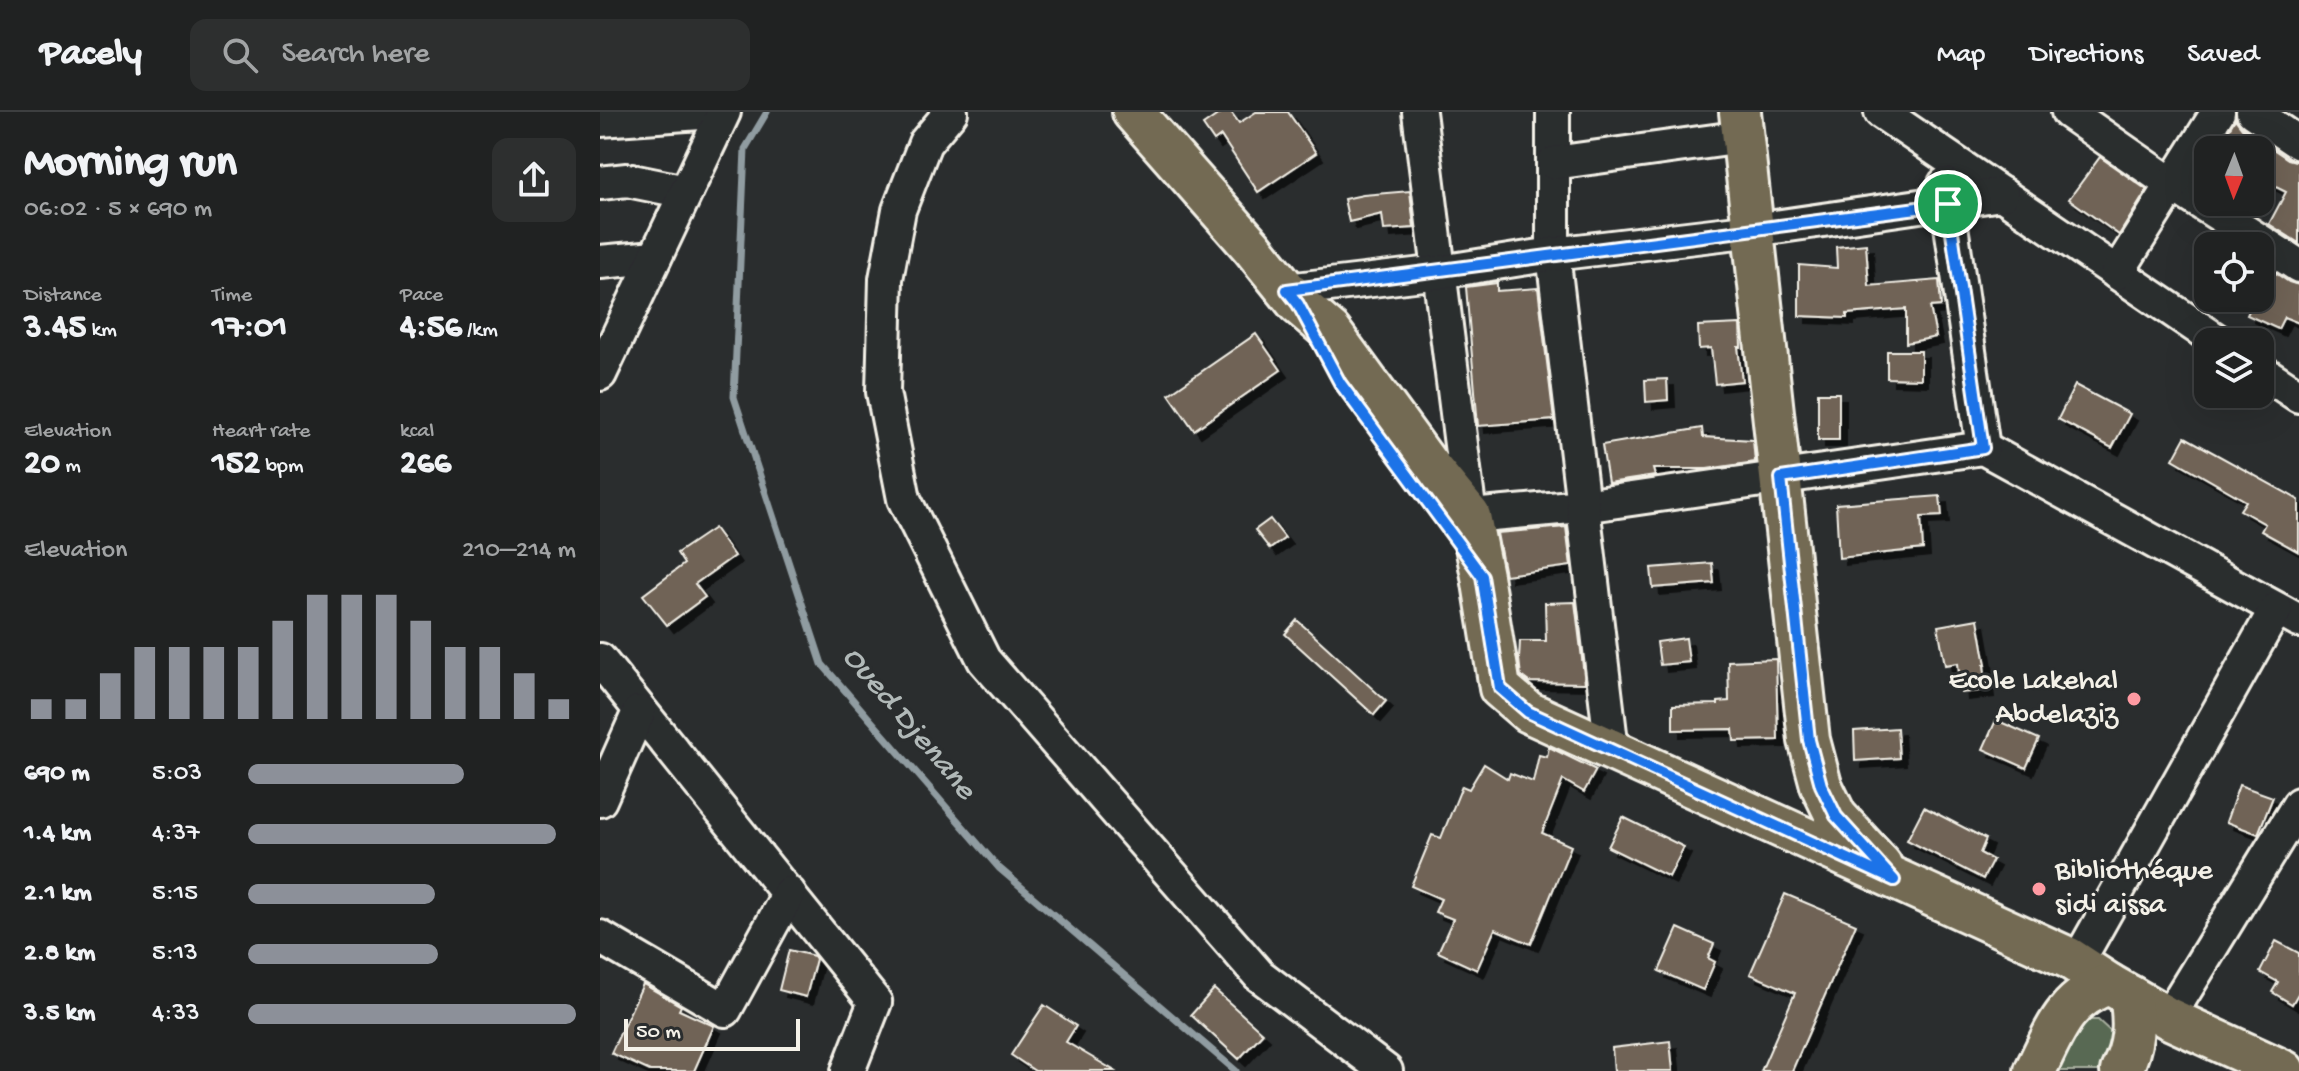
<!DOCTYPE html>
<html lang="en">
<head>
<meta charset="utf-8">
<style>
	body { margin:0; font-family:"Gochi Hand",sans-serif; background:#2d2f2f; color:#f1f3f6; height:100vh; display:flex; flex-direction:column; font-size:30px; white-space:nowrap }
	* { box-sizing:border-box; margin:0 }
	p { font-size:26px; color:#a2a4a5 }
	.icon { flex:none; width:44px; height:44px; fill:none; stroke:currentColor; stroke-width:2; stroke-linecap:round; stroke-linejoin:round }
	.map { position:relative; flex:1; overflow:hidden }
	.panel { display:flex; flex-direction:column; background:#202222; width:600px }
	.panel>* { flex:none }
	.needle { width:52px; rotate:181deg }
	.fabs { position:absolute; left:1594px; top:24px; display:grid; gap:16px }
	.fabs a { display:grid; place-items:center; width:80px; height:80px; border-radius:16px; background:#202222; box-shadow:0 8px 32px #0002,0 0 0 2px #3d3f40; font-size:40px }
	.scale { position:absolute; left:24px; bottom:20px; width:176px; box-sizing:border-box; padding-left:8px; border:4px solid #f4f1e8; border-top:0; font-size:22px; line-height:28px; white-space:nowrap; color:#f4f1e8; -webkit-text-stroke:6px #2a2d2e; paint-order:stroke }
	.pin { position:absolute; display:grid; place-items:center; width:68px; height:68px; color:#fff; margin:-34px; border:4px solid #fff; border-radius:50%; box-shadow:0 2px 8px #0007 }
	.round { display:grid; place-items:center; flex:none; width:84px; height:84px; border-radius:16px; background:#2d2f2f }
	.head { display:flex; align-items:center; justify-content:space-between; height:136px; padding:0 24px }
	h1 { font-size:44px; font-weight:700; line-height:60px }
	.stats { display:grid; grid-template-columns:repeat(3,1fr); gap:12px; height:136px; padding:8px 24px }
	.stats div { display:grid; align-content:center }
	.stats b { font-size:34px; font-weight:700 }
	.stats small { font-size:22px; font-weight:400 }
	.stats p { font-size:22px }
	.chart { height:224px; padding:16px 24px }
	.chart p { display:flex; justify-content:space-between }
	.chart svg { width:100%; height:144px; margin-top:8px; stroke:#8c9099; stroke-width:6 }
	ul { padding:0 24px; list-style:none; font-size:26px }
	li { display:grid; grid-template-columns:128px 96px 1fr; align-items:center; height:60px }
	li i { height:20px; border-radius:10px; background:#8c9099 }
	header { display:flex; align-items:center; gap:48px; box-sizing:border-box; height:112px; padding:0 40px; background:#202222; border-bottom:2px solid #3d3f40 }
	header strong { font-size:38px }
	nav { display:flex; gap:44px; margin-inline-start:auto; font-size:28px }
	.search { width:560px; height:72px; background:#2d2f2f; display:flex; align-items:center; gap:20px; box-sizing:border-box; padding:0 28px; border-radius:16px; color:#a2a4a5; font-size:30px }
	main { display:flex; flex:1; min-height:0 }
	.map>svg:first-child { display:block }
	.green { fill:#586952; stroke:#a6ad9d; stroke-width:2 }
	.lines { fill:none; stroke-linecap:round; stroke-linejoin:round }
	.stream { stroke:#909ca1; stroke-width:7 }
	.building { fill:#706356; stroke:#f4f1e8; stroke-width:2; filter:url(#shadow) }
	.minor-casing { stroke:#f4f1e8; stroke-width:38 }
	.major-casing { stroke:#f4f1e8; stroke-width:46 }
	.minor { stroke:#2a2d2e; stroke-width:32 }
	.major { stroke:#736b52; stroke-width:40 }
	.route-casing { stroke:#fff; stroke-width:16 }
	.route { stroke:#1a73e8; stroke-width:10 }
	.poi-dot { fill:#ff9aa2; stroke:#2a2d2e; stroke-width:3 }
	.labels { text-anchor:middle; dominant-baseline:central; stroke-width:6; stroke-linejoin:round; paint-order:stroke }
	.poi-label { font-size:30px; fill:#f4f1e8; stroke:#2a2d2e; text-anchor:end }
	.water-label { font-size:32px; font-style:italic; fill:#b1b9b8; stroke:#2a2d2e }
</style>
</head>
<body>
<header>
<strong>Pacely</strong>
<div class="search"><svg class="icon" aria-label="search" viewBox="0 0 24 24"><circle cx="10" cy="10" r="6"/><path d="M15 15l6 6"/></svg>Search here</div>
<nav><a>Map</a><a>Directions</a><a>Saved</a></nav>
</header>
<main>
<section class="panel">
<div class="head"><div><h1>Morning run</h1><p>06:02 · 5 × 690 m</p></div><a class="round"><svg class="icon" aria-label="share" viewBox="0 0 24 24"><path d="M12 15V3M7 8l5-5 5 5M5 13v7h14v-7"/></svg></a></div>
<div class="stats">
<div><p>Distance</p><b>3.45<small> km</small></b></div>
<div><p>Time</p><b>17:01</b></div>
<div><p>Pace</p><b>4:56<small> /km</small></b></div>
</div>
<div class="stats">
<div><p>Elevation</p><b>20<small> m</small></b></div>
<div><p>Heart rate</p><b>152<small> bpm</small></b></div>
<div><p>kcal</p><b>266</b></div>
</div>
<div class="chart"><p><span>Elevation</span>210–214 m</p>
<svg viewBox="0 0 160 44" preserveAspectRatio="none"><path d="M5 44V38M15 44V38M25 44V30M35 44V22M45 44V22M55 44V22M65 44V22M75 44V14M85 44V6M95 44V6M105 44V6M115 44V14M125 44V22M135 44V22M145 44V30M155 44V38"/></svg>
</div>
<ul>
<li><b>690 m</b>5:03<i style="width:66%"></i></li>
<li><b>1.4 km</b>4:37<i style="width:94%"></i></li>
<li><b>2.1 km</b>5:15<i style="width:57%"></i></li>
<li><b>2.8 km</b>5:13<i style="width:58%"></i></li>
<li><b>3.5 km</b>4:33<i style="width:100%"></i></li>
</ul>
</section>
<div class="map">
<svg width="1699" height="959" viewBox="0 0 1699 959">
	<defs>
		<filter id="shadow"><feDropShadow dx="7" dy="7" stdDeviation="0" flood-color="#0009"/></filter>
	</defs>
	<rect width="100%" height="100%" fill="#2a2d2e"/>
	<filter id="ink" filterUnits="userSpaceOnUse"><feTurbulence type="fractalNoise" baseFrequency=".0125" numOctaves="2"/><feDisplacementMap in="SourceGraphic" scale="16" xChannelSelector="R" yChannelSelector="G"/><feConvolveMatrix kernelMatrix="1 2 1 2 8 2 1 2 1" color-interpolation-filters="sRGB"/></filter>
	<g filter="url(#ink)">
		<!-- green -->
		<polygon class="green" points="1486,908 1498,908 1511,920 1511,938 1500,959 1452,959 1475,914"/>
		<g class="lines">
			<!-- stream -->
			<polyline class="stream" points="167,0 145,37 134,285 222,552 399,756 636,959"/>
		</g>
		<!-- building -->
		<g class="building">
			<polygon points="622,0 631,0 639,11 656,0 688,0 716,41 658,80 621,24 614,29 603,13"/>
			<polygon points="1635,7 1642,16 1688,47 1699,50 1699,131 1669,112 1686,80 1660,67 1660,38 1617,38"/>
			<polygon points="1500,45 1547,78 1519,123 1469,87"/>
			<polygon points="810,79 814,116 784,118 782,102 749,110 744,87 763,83"/>
			<polygon points="1266,132 1269,174 1339,168 1341,194 1330,195 1336,225 1306,231 1306,197 1247,202 1247,206 1199,204 1199,153 1237,156 1236,135"/>
			<polygon points="1668,156 1689,170 1699,173 1699,211 1684,205 1678,217 1647,203 1655,186 1660,186 1660,174"/>
			<polygon points="897,171 897,179 938,176 954,308 878,314 866,175"/>
			<polygon points="1140,212 1141,235 1138,235 1142,269 1115,272 1111,236 1099,237 1098,214"/>
			<polygon points="656,222 681,258 594,318 569,282"/>
			<polygon points="1287,239 1321,239 1321,267 1287,266"/>
			<polygon points="1067,267 1068,288 1046,290 1045,268"/>
			<polygon points="1475,273 1530,302 1512,336 1458,307"/>
			<rect x="1218" y="281" width="21" height="47"/>
			<polygon points="1102,316 1103,325 1153,328 1155,350 1107,357 1053,357 1055,364 1008,371 1002,333"/>
			<polygon points="1585,325 1699,388 1699,440 1661,419 1665,412 1640,398 1646,389 1573,347"/>
			<polygon points="1340,384 1342,404 1321,405 1323,437 1239,446 1236,392"/>
			<polygon points="670,407 685,426 670,437 655,418"/>
			<polygon points="966,415 971,454 905,463 897,421"/>
			<polygon points="114,416 134,444 95,472 105,485 67,513 43,483 84,452 77,441"/>
			<polygon points="1112,451 1114,471 1053,476 1051,456"/>
			<polygon points="975,490 985,571 929,570 921,564 919,547 920,529 946,529 945,491"/>
			<polygon points="1378,507 1386,553 1384,553 1387,578 1361,581 1358,551 1345,553 1338,514"/>
			<polygon points="697,508 786,589 774,603 685,522"/>
			<polygon points="1086,526 1089,550 1060,553 1057,530"/>
			<polygon points="1176,547 1178,628 1134,629 1133,617 1073,618 1073,593 1118,592 1118,590 1129,589 1128,549"/>
			<polygon points="1396,608 1439,627 1426,656 1383,637"/>
			<polygon points="1297,616 1299,646 1255,649 1254,619"/>
			<polygon points="949,635 996,658 984,680 963,668 942,721 971,734 931,832 895,817 877,858 838,840 853,807 835,800 841,787 811,774 832,723 841,726 862,674 869,677 884,652 908,667 910,661 933,670 939,643 947,645"/>
			<polygon points="1639,673 1673,685 1658,722 1626,710"/>
			<polygon points="1324,695 1386,727 1380,741 1393,748 1383,767 1307,728"/>
			<polygon points="1023,705 1084,735 1069,765 1008,735"/>
			<polygon points="1185,782 1256,812 1192,959 1161,959 1195,881 1150,862"/>
			<polygon points="1078,816 1114,832 1108,846 1115,850 1103,878 1059,859"/>
			<polygon points="1676,829 1699,841 1699,880 1692,892 1672,880 1678,870 1660,860"/>
			<polygon points="189,838 214,844 216,847 206,885 179,878"/>
			<polygon points="43,872 81,894 79,898 114,914 94,959 50,959 11,941"/>
			<polygon points="614,877 663,921 639,947 591,903"/>
			<polygon points="444,893 476,914 466,930 515,959 435,959 411,943"/>
			<polygon points="1070,929 1073,959 1014,959 1012,936"/>
		</g>
		<g class="lines">
			<!-- minor casing -->
			<g class="minor-casing">
				<g id="minor">
					<polyline points="351,0 325,31 299,98 286,167 283,280 304,387 384,548 659,863 786,959"/>
					<polyline points="819,0 870,404 983,394 1383,336 1699,509"/>
					<polyline points="953,0 953,142 1012,638"/>
					<polyline points="1281,0 1619,230"/>
					<polyline points="1468,0 1573,73 1699,154"/>
					<polyline points="1653,0 1699,31"/>
					<polyline points="0,8 115,0"/>
					<polyline points="954,51 1143,25"/>
					<polyline points="0,71 27,68 86,80"/>
					<polyline points="1345,72 1383,336"/>
					<polyline points="0,150 55,145"/>
					<polyline points="1517,161 1618,0"/>
					<polyline points="687,178 840,160 953,142 1154,118 1402,82"/>
					<polyline points="1660,258 1699,284"/>
					<polyline points="0,262 124,0"/>
					<polyline points="0,548 275,890 248,959"/>
					<polyline points="0,688 39,600"/>
					<polyline points="0,825 125,898 189,781"/>
					<polyline points="1477,851 1676,497"/>
					<polyline points="1568,906 1699,692"/>
				</g>
			</g>
			<!-- major casing -->
			<g class="major-casing">
				<g id="major">
					<polyline points="533,0 652,135 698,192 731,220 828,353 870,404 882,464 900,576 928,600 1469,846 1509,872"/>
					<polyline points="1140,0 1209,628 1221,673 1236,704 1281,753"/>
					<polyline points="1530,884 1568,906 1684,959"/>
					<path d="M1435,959C1455,919 1464,887 1509,872L1530,884C1535,912 1534,934 1521,959"/>
				</g>
			</g>
			<!-- minor -->
			<use href="#minor" class="minor"/>
			<!-- major -->
			<use href="#major" class="major"/>
		</g>
	</g>
	<g class="lines" filter="url(#ink)">
		<!-- route casing -->
		<g class="route-casing">
			<polygon id="route" points="1348,92 1383,336 1181,366 1209,628 1221,673 1236,704 1294,768 928,600 900,576 882,464 740,271 698,192 687,178"/>
		</g>
		<!-- route -->
		<use href="#route" class="route"/>
	</g>
	<!-- markers -->
	<g class="poi-dot">
		<circle cx="1534" cy="587" r="8"/>
		<circle cx="1439" cy="777" r="8"/>
	</g>
	<g class="labels">
		<!-- poi labels -->
		<g class="poi-label">
			<text x="1518" y="570">Ecole Lakehal<tspan x="1518" dy="34">Abdelaziz</tspan></text>
			<text x="1455" y="760" text-anchor="start">Bibliothéque<tspan x="1455" dy="34">sidi aissa</tspan></text>
		</g>
		<!-- water labels -->
		<g class="water-label">
			<text transform="translate(308 612) rotate(50)">Oued Djenane</text>
		</g>
	</g>
</svg>
<div class="fabs">
<a><svg class="needle" viewBox="-14 -14 28 28"><path d="M0-13l5 13h-10z" fill="#e53935"/><path d="M0 13l5-13h-10z" fill="#a2a4a5"/></svg></a>
<a><svg class="icon" aria-label="locate" viewBox="0 0 24 24"><circle cx="12" cy="12" r="6"/><path d="M12 2v4M12 18v4M2 12h4M18 12h4"/></svg></a>
<a><svg class="icon" aria-label="layers" viewBox="0 0 24 24"><path d="M12 4l9 5-9 5-9-5zM3 14l9 5 9-5"/></svg></a>
</div>
<div class="scale">50 m</div>
<div class="pin" style="left:1348px;top:92px;background:#1e9e55"><svg class="icon" aria-label="arrive" viewBox="0 0 24 24"><path d="M6 21V4h12l-3 4 3 4H6"/></svg></div>
</div>
</main>
</body>
</html>
